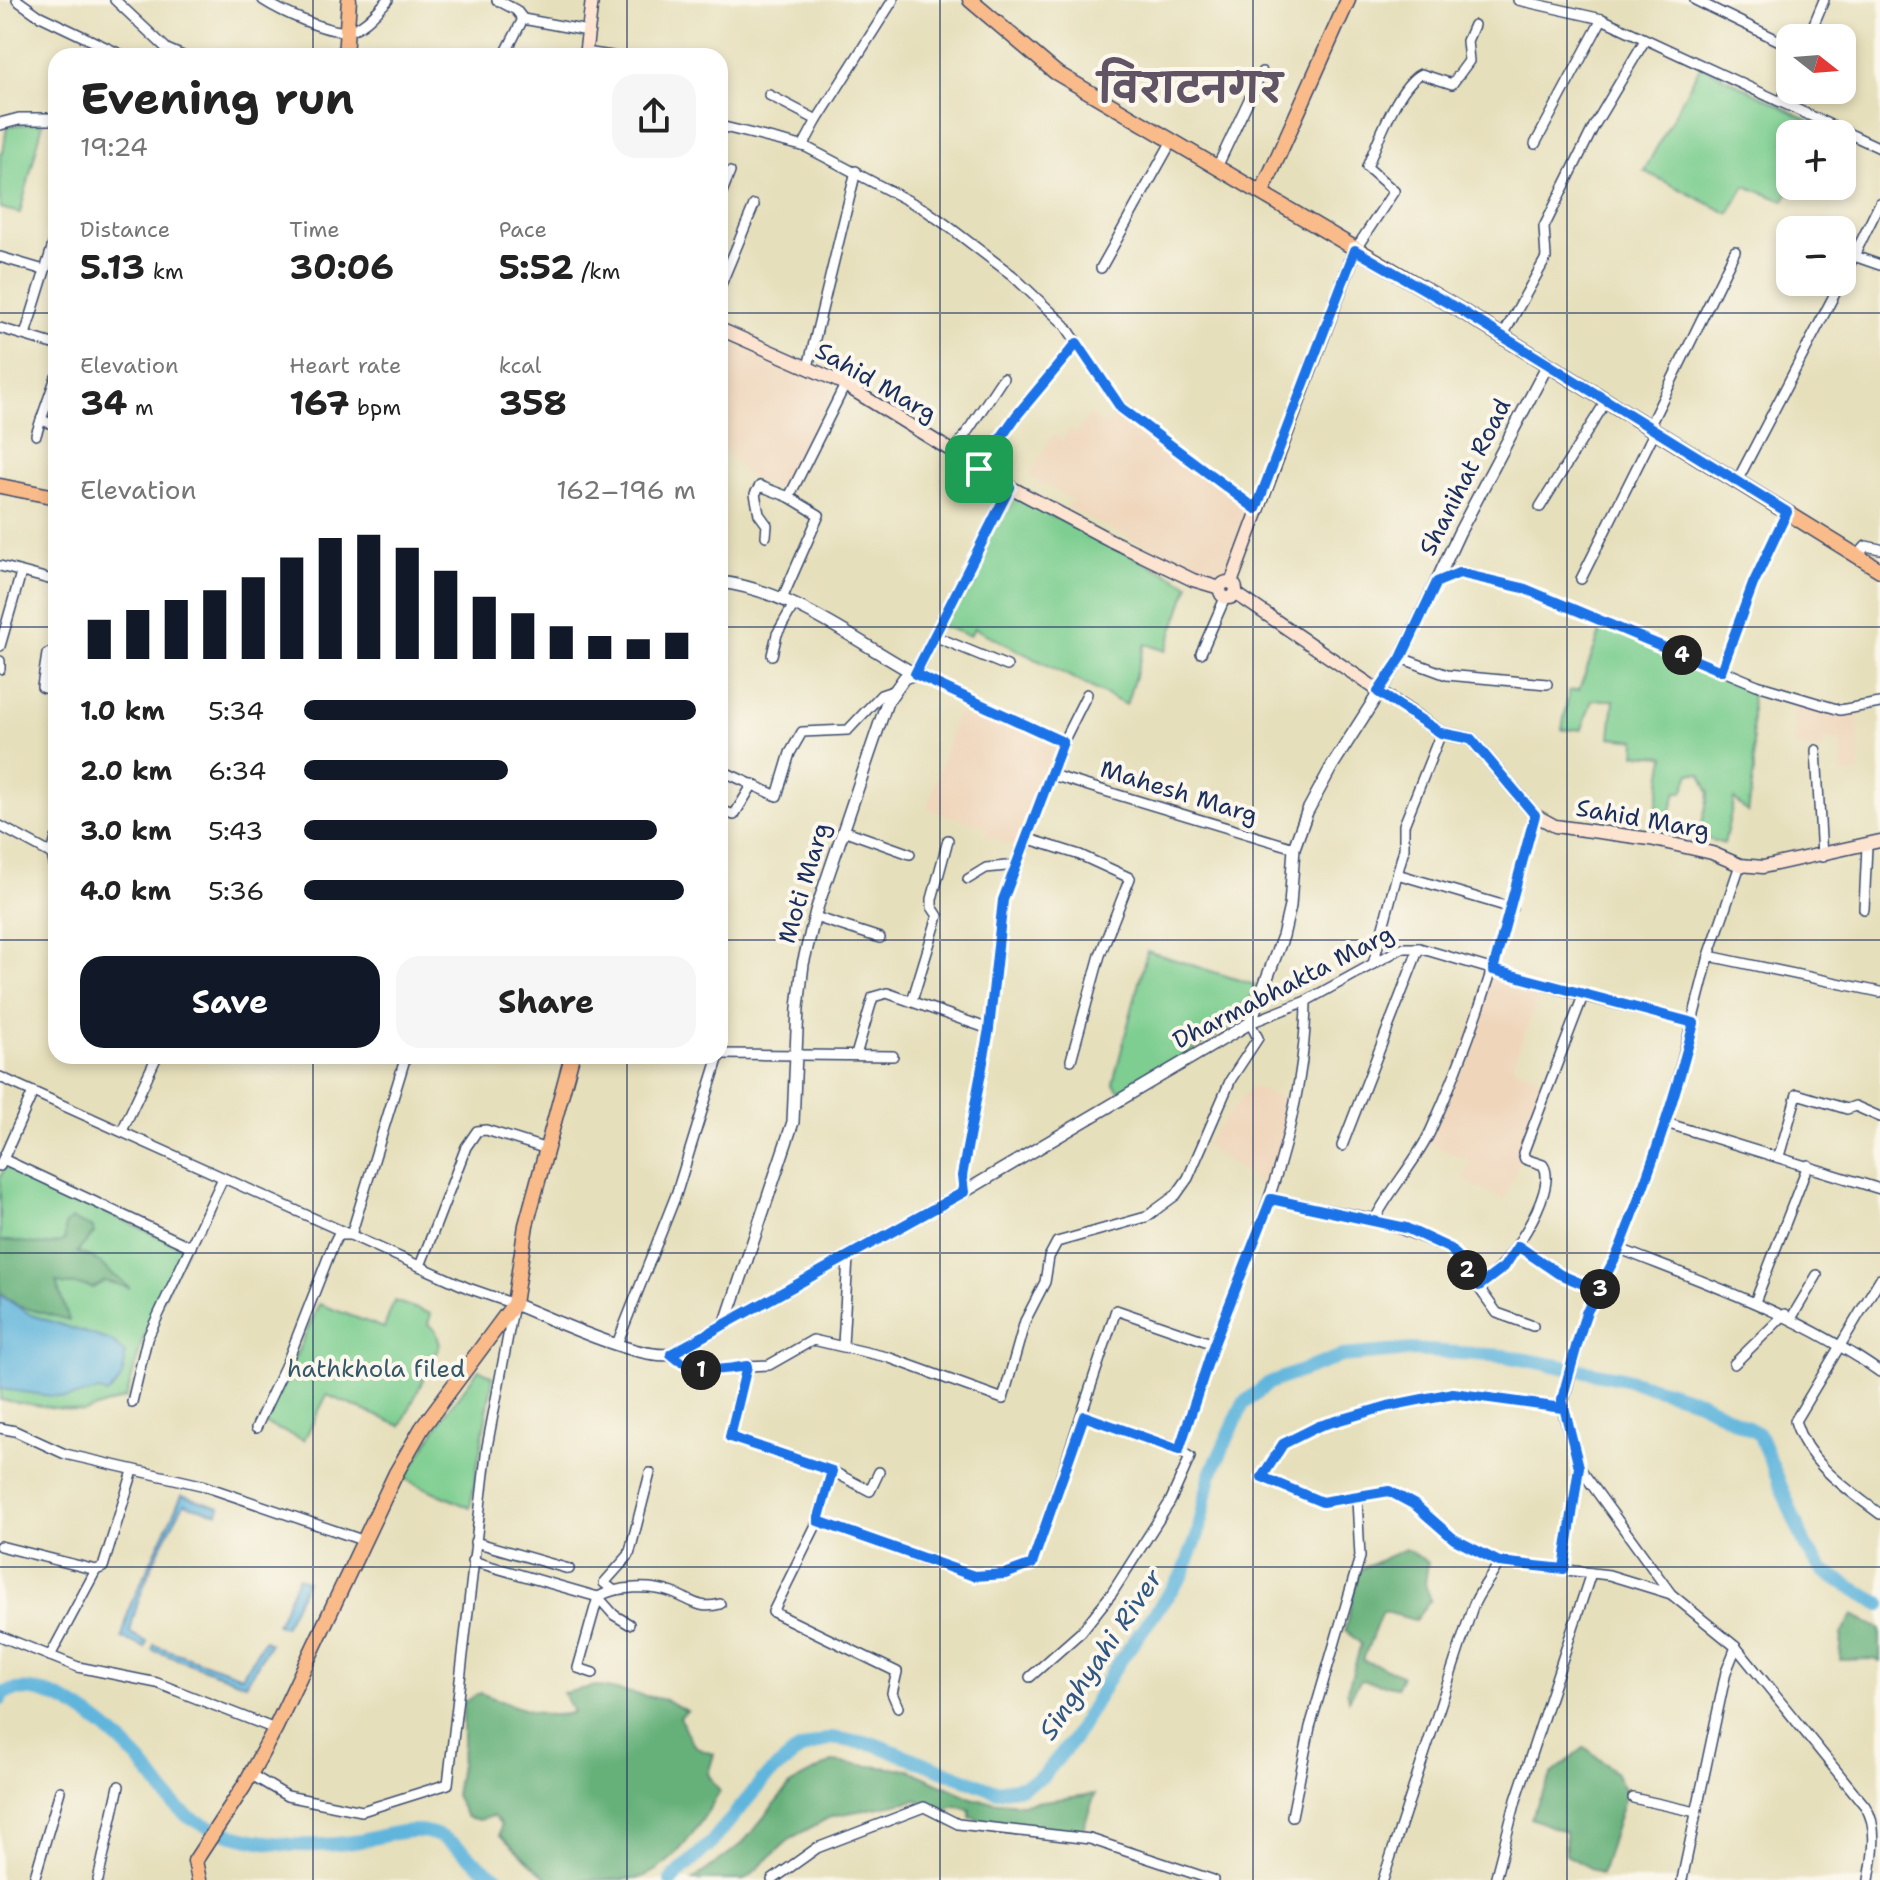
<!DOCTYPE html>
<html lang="en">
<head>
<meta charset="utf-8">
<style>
	body { margin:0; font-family:"Shantell Sans","Playpen Sans Deva",sans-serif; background:#f6f6f6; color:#222; height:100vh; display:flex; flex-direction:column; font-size:30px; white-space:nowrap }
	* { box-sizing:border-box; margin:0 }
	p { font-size:26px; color:#767676 }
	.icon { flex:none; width:44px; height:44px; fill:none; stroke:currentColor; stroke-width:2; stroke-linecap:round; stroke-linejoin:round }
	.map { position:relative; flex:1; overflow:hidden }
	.details { position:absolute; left:48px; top:48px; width:680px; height:1016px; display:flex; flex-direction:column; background:#fff; border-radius:24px; box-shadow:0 4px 12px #0003 }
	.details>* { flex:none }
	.needle { width:52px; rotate:107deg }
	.fabs { position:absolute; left:1776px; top:24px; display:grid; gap:16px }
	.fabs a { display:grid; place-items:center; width:80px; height:80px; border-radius:16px; background:#fff; box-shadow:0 4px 12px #0003; font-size:40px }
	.pin { position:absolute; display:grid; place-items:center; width:68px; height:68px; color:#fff; margin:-34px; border-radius:16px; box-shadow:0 4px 12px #0006 }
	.km { position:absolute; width:40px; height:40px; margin:-20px; border-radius:50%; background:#222; color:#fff; font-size:22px; line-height:40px; text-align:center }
	.round { display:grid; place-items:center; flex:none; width:84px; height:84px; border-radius:24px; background:#f6f6f6 }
	.overview { display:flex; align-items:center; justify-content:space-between; height:136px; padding:0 32px }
	h1 { font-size:44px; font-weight:700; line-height:60px }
	.stats { display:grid; grid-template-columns:repeat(3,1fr); gap:12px; height:136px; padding:8px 32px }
	.stats div { display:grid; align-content:center }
	.stats b { font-size:34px; font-weight:700 }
	.stats small { font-size:22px; font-weight:400 }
	.stats p { font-size:22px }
	.chart { height:224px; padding:16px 32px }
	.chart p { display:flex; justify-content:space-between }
	.chart svg { width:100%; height:144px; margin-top:8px; stroke:#111827; stroke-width:6 }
	.button { display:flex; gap:16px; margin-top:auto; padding:16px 32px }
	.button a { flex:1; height:92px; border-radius:24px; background:#111827; color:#fff; font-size:32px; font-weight:700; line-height:92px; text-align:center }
	.button a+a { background:#f6f6f6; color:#222 }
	ul { padding:0 32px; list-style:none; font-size:26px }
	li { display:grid; grid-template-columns:128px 96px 1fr; align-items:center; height:60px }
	li i { height:20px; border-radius:10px; background:#111827 }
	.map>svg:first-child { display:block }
	.built { fill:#efd6bb }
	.green { fill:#7dce90; stroke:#4c7e77; stroke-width:2 }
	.forest { fill:#66b17a; stroke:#40706c; stroke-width:2 }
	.water { fill:#60b5dc; stroke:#3e729d; stroke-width:2 }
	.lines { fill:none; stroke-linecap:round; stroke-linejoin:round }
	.river { stroke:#60b5dc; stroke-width:14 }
	.minor-casing { stroke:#39496c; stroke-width:12 }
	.tertiary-casing { stroke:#39496c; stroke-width:14 }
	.secondary-casing { stroke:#39496c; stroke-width:15 }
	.primary-casing { stroke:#39496c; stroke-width:17 }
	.minor { stroke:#fff; stroke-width:9 }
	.tertiary { stroke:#fff; stroke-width:11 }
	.secondary { stroke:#fde4d1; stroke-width:12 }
	.primary { stroke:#fabb8b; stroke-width:14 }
	.route-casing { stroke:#fff; stroke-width:16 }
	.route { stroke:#1a73e8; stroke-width:10 }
	.grid { fill:none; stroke:#1b2f5e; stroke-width:2; stroke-opacity:0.55 }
	.labels { text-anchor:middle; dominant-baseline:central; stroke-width:8; stroke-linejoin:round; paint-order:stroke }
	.street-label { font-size:24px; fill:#1b2f5e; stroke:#fbf7ec }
	.park-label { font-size:24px; fill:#34576a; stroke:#fbf7ec }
	.water-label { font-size:26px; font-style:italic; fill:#305784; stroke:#fbf7ec }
	.town-label { font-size:40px; font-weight:bold; fill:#605465; stroke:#fbf7ec }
</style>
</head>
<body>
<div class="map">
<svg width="1880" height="1880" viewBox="0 0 1880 1880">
	<rect width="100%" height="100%" fill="#fbf7ec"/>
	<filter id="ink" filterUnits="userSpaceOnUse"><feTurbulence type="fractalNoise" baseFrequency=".0125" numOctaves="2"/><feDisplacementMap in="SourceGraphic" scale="16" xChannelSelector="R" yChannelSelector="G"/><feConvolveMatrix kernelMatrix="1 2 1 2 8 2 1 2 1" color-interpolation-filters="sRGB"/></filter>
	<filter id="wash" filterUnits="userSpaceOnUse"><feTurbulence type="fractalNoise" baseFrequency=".006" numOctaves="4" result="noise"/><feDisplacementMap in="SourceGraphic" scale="32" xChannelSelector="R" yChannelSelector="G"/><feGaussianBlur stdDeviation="1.8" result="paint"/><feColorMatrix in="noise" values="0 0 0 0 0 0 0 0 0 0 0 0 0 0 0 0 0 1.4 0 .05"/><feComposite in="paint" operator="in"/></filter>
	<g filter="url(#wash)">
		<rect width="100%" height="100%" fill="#e6dfbb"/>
		<!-- built -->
		<g class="built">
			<polygon points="720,338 835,385 786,494 750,477 720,445"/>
			<polygon points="1116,414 1250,510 1223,575 1215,579 1068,508 1072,499 1029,476 1053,435 1062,441 1070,429 1076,433 1089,416 1106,427"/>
			<polygon points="1794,699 1858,709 1859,773 1842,775 1841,742 1824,741 1823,749 1795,747"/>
			<polygon points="968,704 1054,747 1019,847 985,836 987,827 927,809 957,713 964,714"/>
			<polygon points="1493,970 1543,985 1512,1067 1550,1081 1505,1199 1463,1181 1471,1162 1425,1141"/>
			<polygon points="1252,1086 1293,1103 1270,1186 1260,1184 1205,1144"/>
		</g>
		<!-- green -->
		<g class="green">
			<polygon points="1701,65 1823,128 1820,134 1790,134 1792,186 1784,201 1745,186 1729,214 1644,171"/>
			<polygon points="43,123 20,213 0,208 0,153 3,153 7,126"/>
			<polygon points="1010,495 1189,584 1166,651 1145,644 1126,705 974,628 970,636 941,626"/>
			<polygon points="1603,625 1751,687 1754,772 1748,813 1734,799 1724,844 1699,836 1709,793 1701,774 1690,773 1683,792 1676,792 1665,831 1653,829 1665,756 1635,754 1636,740 1610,737 1614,700 1592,700 1582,729 1562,730 1569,691 1579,690"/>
			<polygon points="1147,951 1255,985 1246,1010 1232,1027 1121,1093 1113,1083"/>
			<polygon points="5,1166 186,1249 143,1339 126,1398 84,1412 0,1400 0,1179"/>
			<polygon points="394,1301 431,1314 428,1324 436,1331 440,1345 401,1426 327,1395 304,1440 265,1424 319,1304 384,1328"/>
			<polygon points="479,1369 493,1377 470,1508 405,1479 447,1411"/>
		</g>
		<!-- forest -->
		<g class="forest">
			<path d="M71,1219L93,1228L94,1233L77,1252L93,1258L130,1288L105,1281L93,1288C79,1282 69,1288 56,1282L69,1320L18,1306L0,1292V1241C24,1239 42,1251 65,1240V1225Z"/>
			<polygon points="1405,1549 1428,1562 1425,1584 1431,1600 1415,1620 1382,1611 1363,1660 1402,1675 1397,1687 1361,1680 1348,1700 1347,1692 1361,1644 1345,1630 1359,1570"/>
			<polygon points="1853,1615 1880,1629 1880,1662 1873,1659 1840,1660 1842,1634"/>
			<path d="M596,1686L666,1700L687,1711L680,1717C688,1738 692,1750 714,1754L708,1774L720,1792C699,1824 676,1868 636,1879C611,1880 575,1880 549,1880L500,1835L501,1824L493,1816L479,1820L466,1817L455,1795L463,1747V1703L480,1693C506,1702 546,1723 573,1712L563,1693Z"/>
			<polygon points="1585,1747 1615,1772 1626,1793 1601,1874 1566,1855 1565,1832 1530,1818 1552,1774"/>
			<polygon points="832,1762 909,1770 976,1800 1021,1804 1095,1794 1082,1832 989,1823 970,1817 970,1810 956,1806 946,1810 917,1800 832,1816 791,1838 745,1880 693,1880 742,1844 791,1784"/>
		</g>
		<!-- water -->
		<g class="water">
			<path d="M0,1295L31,1315L111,1341L125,1353C125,1370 122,1386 106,1394L100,1391L66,1398L0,1389Z"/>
			<path d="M182,1495L220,1507L218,1513L184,1504C162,1542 138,1590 130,1633L147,1642L145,1648L122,1638L130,1606Z"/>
			<polygon points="298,1577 307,1581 284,1627 277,1624"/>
			<polygon points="264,1640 270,1643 246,1684 152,1650 154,1645 242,1676"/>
		</g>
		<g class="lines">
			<!-- river -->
			<g class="river">
				<path d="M0,1700L2,1694C47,1674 108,1727 137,1758C157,1779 168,1806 194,1820C246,1845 304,1850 360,1841C379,1837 407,1828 426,1832C457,1838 473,1865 501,1880"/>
				<polyline points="671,1880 711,1843 765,1778 799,1750 831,1738 874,1744 996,1791 1022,1787 1043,1776 1073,1740 1112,1672 1183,1574 1198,1534 1210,1476 1243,1404 1269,1383 1342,1356 1412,1350 1505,1356 1622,1378 1699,1401 1759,1434 1806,1547 1823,1571 1880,1604"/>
			</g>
		</g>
	</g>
	<g filter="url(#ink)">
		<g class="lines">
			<!-- minor casing -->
			<g class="minor-casing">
				<g id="minor">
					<polyline points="17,0 38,15 124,56"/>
					<polyline points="115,0 167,49 183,56"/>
					<path d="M263,0C280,11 327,33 347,31C364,28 377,11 388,0"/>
					<polyline points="497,0 516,10 523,19"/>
					<polyline points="1518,0 1602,19 1880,148"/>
					<polyline points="1695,0 1790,46"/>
					<polyline points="1808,38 1824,0"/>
					<polyline points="585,52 612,56"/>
					<polyline points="504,56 523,19 588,31"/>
					<polyline points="769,95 817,120 893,0"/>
					<polyline points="1782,101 1790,80"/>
					<polyline points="720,126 806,147 924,209 948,226 1012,275 1065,325 1121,408 1256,509"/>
					<polyline points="1535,144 1602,19"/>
					<polyline points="803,146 817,120"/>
					<polyline points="1218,165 1262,72"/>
					<polyline points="720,197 730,172"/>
					<path d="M1355,250L1394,191L1367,167C1377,143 1399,84 1421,74L1452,84L1469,61L1467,41L1474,25"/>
					<polyline points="1854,256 1880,265"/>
					<polyline points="0,257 44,270"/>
					<polyline points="1101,268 1173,139"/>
					<polyline points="1842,280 1880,203"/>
					<polyline points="720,287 754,205"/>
					<polyline points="0,328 56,345"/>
					<polyline points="25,335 56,235"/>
					<polyline points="1502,337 1546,258 1544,227 1594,126 1645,40"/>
					<polyline points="808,367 856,171"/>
					<polyline points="56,377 41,420 56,425"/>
					<polyline points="1648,429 1735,251"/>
					<polyline points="36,435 41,420"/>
					<polyline points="953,453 1003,378"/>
					<polyline points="979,469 1017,415 1077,343"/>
					<polyline points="1736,483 1841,282"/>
					<polyline points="789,497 845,385"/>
					<polyline points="1540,507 1605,403"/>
					<polyline points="766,536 767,525 759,514 755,494 760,486 789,497 819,515 782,599"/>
					<polyline points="1857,556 1866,546 1880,549"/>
					<polyline points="0,566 56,581"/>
					<polyline points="1581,579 1654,433"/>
					<polyline points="1437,582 1459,573 1523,588 1757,685 1840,710 1880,703"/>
					<polyline points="934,636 1007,666"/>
					<polyline points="0,646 21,573"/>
					<polyline points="56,650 47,654 42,687 56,692"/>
					<polyline points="1201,653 1225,598"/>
					<polyline points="772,655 777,634 793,606"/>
					<polyline points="1401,658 1447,675 1547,684"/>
					<polyline points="0,661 0,669"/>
					<polyline points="1721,671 1753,584 1787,512"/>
					<polyline points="915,674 1063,742 1003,900 989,1029 962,1176 964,1192"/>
					<polyline points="1063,742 1087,694"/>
					<polyline points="1816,750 1822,857"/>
					<polyline points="720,770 777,796 790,753 802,732 848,730 881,695 893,691"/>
					<polyline points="1052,775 1294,848"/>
					<polyline points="720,810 734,815 753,784"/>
					<polyline points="0,826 52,854 56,873"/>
					<polyline points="843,830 910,854"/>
					<polyline points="1026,838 1080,855 1130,878 1100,955 1071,1060"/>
					<polyline points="52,854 56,838"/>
					<path d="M1740,865L1709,956L1666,1123L1620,1249L1586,1313L1562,1408L1579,1467L1671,1594L1736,1647L1865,1806C1879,1827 1873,1856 1869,1880"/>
					<polyline points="1397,874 1512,908"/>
					<polyline points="968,879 986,868 1016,865"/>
					<polyline points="1864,909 1867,846"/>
					<polyline points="815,917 880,938"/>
					<polyline points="1709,956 1880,992"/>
					<polyline points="1373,964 1404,849 1404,825 1441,733"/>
					<polyline points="912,1001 938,916 932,907 932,899 948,840"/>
					<polyline points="720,1054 893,1056"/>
					<polyline points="856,1055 873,997 887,993 989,1029"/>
					<polyline points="0,1077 468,1288 514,1304 487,1447 448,1784 362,1811 287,1796 250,1774"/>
					<polyline points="1666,1123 1880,1189"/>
					<polyline points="122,1131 157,1056"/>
					<polyline points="1342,1146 1419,948"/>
					<polyline points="1779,1156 1797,1094 1847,1109 1855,1106 1880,1117"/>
					<polyline points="3,1159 191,1247"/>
					<polyline points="0,1166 33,1092"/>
					<polyline points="1271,1199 1375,1219 1451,1249 1497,1313 1533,1326"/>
					<path d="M1375,1219C1391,1188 1417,1161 1431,1130C1477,1029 1508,923 1535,815"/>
					<polyline points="1518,1246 1559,1274 1599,1291"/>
					<path d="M1620,1249C1711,1285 1799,1315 1880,1372"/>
					<polyline points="420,1266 466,1147 477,1131 486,1130 547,1149"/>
					<path d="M1880,1279L1795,1421C1808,1464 1847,1489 1880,1514"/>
					<path d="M1479,1286C1503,1274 1560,1190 1543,1165L1525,1159L1523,1153L1583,996"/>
					<polyline points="1755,1302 1808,1165"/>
					<polyline points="1792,1317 1817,1275"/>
					<polyline points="617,1344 676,1195 719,1056"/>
					<polyline points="843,1345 848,1257"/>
					<path d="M671,1354C694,1376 718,1370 747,1366L730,1437L832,1471L870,1491L879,1472"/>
					<polyline points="1734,1364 1785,1314"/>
					<polyline points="747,1366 769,1365 813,1340 887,1357 1003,1399 1025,1321 1045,1282 1049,1257 1057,1242 1146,1217 1176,1195 1188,1178 1231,1079 1258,1038 1250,1023 1306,1001 1402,948 1419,948 1583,996 1694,1023"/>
					<polyline points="132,1402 147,1339 223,1178"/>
					<polyline points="1562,1408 1453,1393 1388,1406 1319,1426 1283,1444 1262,1477 1322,1502 1389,1491 1415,1505 1454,1539 1499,1562 1609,1575 1671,1594"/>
					<polyline points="0,1428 15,1431 65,1454 201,1485 365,1541"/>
					<polyline points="256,1428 288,1360 333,1245 338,1235 351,1235 406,1056"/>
					<path d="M1179,1450C1191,1413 1201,1375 1215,1340C1259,1229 1305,1122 1306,1001"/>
					<polyline points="832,1471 818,1521 773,1612 897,1672 892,1693 898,1707"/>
					<polyline points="818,1521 974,1576 1005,1574 1032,1564 1116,1310 1214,1344"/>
					<polyline points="475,1542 569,1569"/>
					<polyline points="0,1546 96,1570"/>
					<polyline points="472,1561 598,1597 578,1668 593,1673"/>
					<polyline points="1564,1569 1579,1467"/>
					<polyline points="612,1589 604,1583 629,1555 650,1473"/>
					<path d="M598,1597C616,1586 652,1585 673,1593C691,1600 700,1610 720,1604"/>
					<polyline points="598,1597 614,1615 629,1624"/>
					<polyline points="0,1636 78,1667 157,1683 275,1729"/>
					<polyline points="50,1656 96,1570 103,1567 133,1471"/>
					<polyline points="1030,1677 1081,1632 1112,1593 1170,1502 1190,1457 1179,1450 1084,1416"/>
					<polyline points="1633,1798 1696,1812"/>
					<polyline points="1292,1816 1310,1727 1360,1557 1357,1499"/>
					<polyline points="34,1880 60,1791"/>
					<polyline points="98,1880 119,1786"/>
					<polyline points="772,1880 817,1848 924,1807 958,1824 1090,1839 1213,1880"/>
					<path d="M1383,1880L1472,1609C1479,1590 1491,1579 1499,1562"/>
					<polyline points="1495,1880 1516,1800 1591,1573"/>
					<polyline points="1682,1880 1726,1672 1736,1647"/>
				</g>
			</g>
			<!-- tertiary casing -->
			<g class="tertiary-casing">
				<g id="tertiary">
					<polyline points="0,124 19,119 56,119"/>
					<path d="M720,582C790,590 854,640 915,674"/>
					<path d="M514,1304C547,1317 640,1361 671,1354L964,1192L1250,1023L1283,936L1290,906L1294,848L1307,812L1332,766L1401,658L1459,533L1547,366"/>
					<polyline points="726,1322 793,1122 798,1008 803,964 816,911 887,702 904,678 915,674 1010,487"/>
				</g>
			</g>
			<!-- secondary casing -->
			<g class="secondary-casing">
				<g id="secondary">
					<polyline points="585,56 592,0"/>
					<polyline points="720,329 840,382 1010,487 1110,540 1193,580 1220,588"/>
					<circle cx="1228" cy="590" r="8"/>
					<polyline points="1231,583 1355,250"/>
					<polyline points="1235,593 1441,733 1471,739 1535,815 1555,826 1650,839 1712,853 1740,865 1763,867 1880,841"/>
				</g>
			</g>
			<!-- primary casing -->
			<g class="primary-casing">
				<g id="primary">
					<polyline points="970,0 1055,72 1460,310 1880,570"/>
					<polyline points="345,56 349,0"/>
					<polyline points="1262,192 1348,0"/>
					<polyline points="0,486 56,497"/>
					<polyline points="199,1880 195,1861 244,1786 275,1729 396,1473 422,1428 514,1304 526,1225 572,1056"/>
				</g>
			</g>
			<!-- minor -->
			<use href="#minor" class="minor"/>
			<!-- tertiary -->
			<use href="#tertiary" class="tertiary"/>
			<!-- secondary -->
			<use href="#secondary" class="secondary"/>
			<!-- primary -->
			<use href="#primary" class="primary"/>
		</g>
	</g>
	<g class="lines" filter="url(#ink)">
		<!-- route casing -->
		<g class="route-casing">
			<path id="route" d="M979,469L1010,487L915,674L1063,742L1003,900L989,1029L962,1176L964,1192L671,1354C694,1376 718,1370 747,1366L730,1437L832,1471L818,1521L974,1576L1005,1574L1032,1564L1084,1416L1179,1450L1214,1344L1271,1199L1406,1228L1451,1249L1479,1286L1504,1267L1518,1246L1559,1274L1599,1291L1586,1313L1562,1399L1579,1467L1564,1569L1499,1562L1454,1539L1415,1505L1389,1491L1322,1502L1262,1477L1283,1444L1319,1426L1388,1406L1453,1393L1562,1408V1399C1570,1372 1576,1343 1585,1317C1594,1292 1611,1270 1621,1245C1650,1172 1675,1099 1694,1023L1493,970L1535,815L1471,739L1441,733L1378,692L1401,658L1437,582L1459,573L1523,588L1721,671L1753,584L1787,512L1460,310L1355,250L1256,509L1121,408L1077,343L1017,415L979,469"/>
		</g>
		<!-- route -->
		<use href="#route" class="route"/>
	</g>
	<!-- grid -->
	<path class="grid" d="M313,0V56M627,0V56M940,0V1880M1253,0V1880M1567,0V1880M0,313H56M720,313H1880M0,627H56M720,627H1880M0,940H56M720,940H1880M313,1056V1880M627,1056V1880M0,1253H1880M0,1567H1880"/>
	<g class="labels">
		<!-- street labels -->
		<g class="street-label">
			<text transform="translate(876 382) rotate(30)">Sahid Marg</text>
			<text transform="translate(1465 477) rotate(-63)">Shanihat Road</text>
			<text transform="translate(1179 792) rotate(17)">Mahesh Marg</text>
			<text transform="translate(1643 819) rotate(10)">Sahid Marg</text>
			<text transform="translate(804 883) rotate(-73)">Moti Marg</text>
			<text transform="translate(1283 987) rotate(-27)">Dharmabhakta Marg</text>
		</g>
		<!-- park labels -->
		<g class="park-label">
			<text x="376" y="1369">hathkhola filed</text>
		</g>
		<!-- water labels -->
		<g class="water-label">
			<text transform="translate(1100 1654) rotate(-56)">Singhyahi River</text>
		</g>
		<!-- town labels -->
		<g class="town-label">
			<text x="1190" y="88">विराटनगर</text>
		</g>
	</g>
</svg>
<div class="fabs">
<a><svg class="needle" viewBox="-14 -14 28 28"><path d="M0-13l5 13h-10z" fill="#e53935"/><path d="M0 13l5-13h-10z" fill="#767676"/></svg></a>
<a>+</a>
<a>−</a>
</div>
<div class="pin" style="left:979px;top:469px;background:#1e9e55"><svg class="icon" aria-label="arrive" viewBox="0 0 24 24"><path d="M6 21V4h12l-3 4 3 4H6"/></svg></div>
<b class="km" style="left:701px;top:1370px">1</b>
<b class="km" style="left:1467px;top:1270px">2</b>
<b class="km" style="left:1600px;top:1289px">3</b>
<b class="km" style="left:1682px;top:655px">4</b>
<section class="details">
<div class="overview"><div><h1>Evening run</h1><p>19:24</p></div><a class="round"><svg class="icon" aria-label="share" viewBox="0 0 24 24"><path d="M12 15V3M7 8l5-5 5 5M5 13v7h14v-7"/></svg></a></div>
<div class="stats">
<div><p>Distance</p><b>5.13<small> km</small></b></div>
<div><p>Time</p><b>30:06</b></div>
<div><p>Pace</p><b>5:52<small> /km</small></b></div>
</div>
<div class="stats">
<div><p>Elevation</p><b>34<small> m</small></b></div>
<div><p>Heart rate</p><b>167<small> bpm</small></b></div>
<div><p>kcal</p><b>358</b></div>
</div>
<div class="chart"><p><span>Elevation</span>162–196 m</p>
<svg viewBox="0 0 160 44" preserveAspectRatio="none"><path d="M5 44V32M15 44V29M25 44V26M35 44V23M45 44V19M55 44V13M65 44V7M75 44V6M85 44V10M95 44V17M105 44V25M115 44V30M125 44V34M135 44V37M145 44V38M155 44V36"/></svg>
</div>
<ul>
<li><b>1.0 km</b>5:34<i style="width:100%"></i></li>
<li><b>2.0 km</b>6:34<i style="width:52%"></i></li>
<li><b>3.0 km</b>5:43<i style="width:90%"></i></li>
<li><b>4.0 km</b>5:36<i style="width:97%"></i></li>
</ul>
<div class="button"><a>Save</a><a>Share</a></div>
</section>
</div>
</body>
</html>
